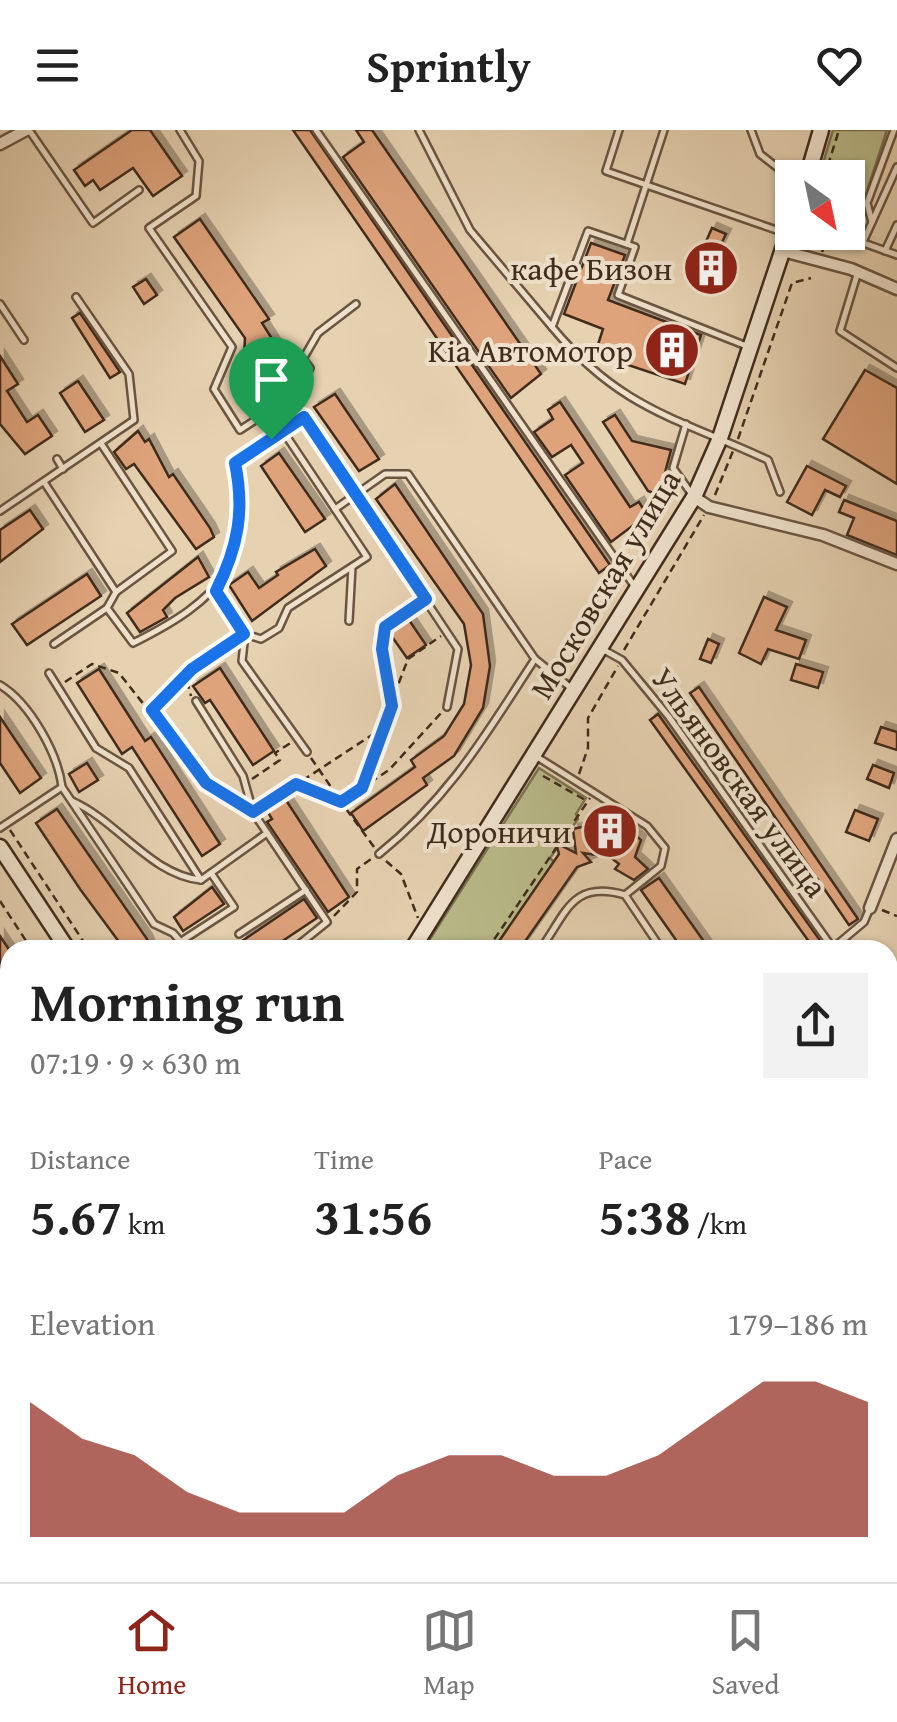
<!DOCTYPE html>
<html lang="en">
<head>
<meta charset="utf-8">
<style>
	body { margin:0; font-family:"Gentium Book Plus",serif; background:#f2f2f2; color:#222; height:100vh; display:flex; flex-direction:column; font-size:38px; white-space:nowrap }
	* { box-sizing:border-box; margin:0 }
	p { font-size:32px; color:#767676 }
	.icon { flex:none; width:55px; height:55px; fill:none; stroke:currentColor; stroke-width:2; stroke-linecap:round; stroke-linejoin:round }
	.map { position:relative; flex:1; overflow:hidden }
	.panel { position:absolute; left:0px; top:810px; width:898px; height:642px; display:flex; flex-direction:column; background:#fff; border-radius:30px 30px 0 0; box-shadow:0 2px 8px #0004 }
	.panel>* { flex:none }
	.needle { width:65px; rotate:147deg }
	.tools { position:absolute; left:775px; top:30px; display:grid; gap:20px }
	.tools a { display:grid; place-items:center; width:90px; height:90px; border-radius:0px; background:#fff; box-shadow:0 2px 8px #0004; font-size:50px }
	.pin { position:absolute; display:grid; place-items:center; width:85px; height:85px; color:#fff; margin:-102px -42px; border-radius:50% 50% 50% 0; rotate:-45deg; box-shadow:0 0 10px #0007 }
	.pin .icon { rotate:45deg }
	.round { display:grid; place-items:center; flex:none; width:105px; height:105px; border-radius:0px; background:#f2f2f2 }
	.headline { display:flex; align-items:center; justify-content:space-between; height:170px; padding:0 30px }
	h1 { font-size:55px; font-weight:700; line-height:75px }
	.figures { display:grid; grid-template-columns:repeat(3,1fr); gap:15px; height:170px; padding:10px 30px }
	.figures div { display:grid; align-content:center }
	.figures b { font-size:50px; font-weight:700 }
	.figures small { font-size:28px; font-weight:400 }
	.figures p { font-size:28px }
	.chart { height:280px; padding:20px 30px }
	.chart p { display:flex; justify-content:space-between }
	.chart svg { width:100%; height:180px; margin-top:10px; fill:#8f2418; opacity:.7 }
	header { display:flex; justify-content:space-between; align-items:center; height:130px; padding:0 30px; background:#fff; font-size:45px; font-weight:700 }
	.menu { display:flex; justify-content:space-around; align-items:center; height:140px; border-top:2px solid #e0e0e0; background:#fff; font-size:28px; color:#767676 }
	.menu a { display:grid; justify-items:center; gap:5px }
	.menu .on { color:#8f2418 }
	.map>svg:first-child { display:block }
	.green { fill:#b9ba89; stroke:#7c7352; stroke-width:2.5 }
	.building { fill:#dfa37c; stroke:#402c1c; stroke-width:2.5; filter:url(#shadow) }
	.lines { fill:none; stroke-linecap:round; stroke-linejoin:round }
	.service-casing { stroke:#6a5541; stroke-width:10 }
	.minor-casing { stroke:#6a5541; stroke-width:15 }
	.secondary-casing { stroke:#402c1c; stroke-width:19 }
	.path { stroke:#402c1c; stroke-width:2.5; stroke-dasharray:8 5; stroke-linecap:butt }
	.service { stroke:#efe1cc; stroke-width:5 }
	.minor { stroke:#efe1cc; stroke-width:10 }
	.secondary { stroke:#efe1cc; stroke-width:14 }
	.route-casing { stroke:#fff; stroke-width:20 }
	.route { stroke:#1a73e8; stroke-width:12 }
	.labels { text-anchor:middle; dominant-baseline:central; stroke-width:8; stroke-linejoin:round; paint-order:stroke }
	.poi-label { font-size:32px; fill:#402c1c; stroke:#efe1cc; text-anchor:end }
	.street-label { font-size:32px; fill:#402c1c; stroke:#efe1cc }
</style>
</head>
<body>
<header><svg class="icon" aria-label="menu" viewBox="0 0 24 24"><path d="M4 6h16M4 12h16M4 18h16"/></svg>Sprintly<svg class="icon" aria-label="heart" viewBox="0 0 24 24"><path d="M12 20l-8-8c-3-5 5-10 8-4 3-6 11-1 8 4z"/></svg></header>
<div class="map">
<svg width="897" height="1452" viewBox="0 0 897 1452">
	<defs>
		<filter id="shadow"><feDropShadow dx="5" dy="-5" stdDeviation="0" flood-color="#0004"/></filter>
	</defs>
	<rect width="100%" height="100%" fill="#e6d1b1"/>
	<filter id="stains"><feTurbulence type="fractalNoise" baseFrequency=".002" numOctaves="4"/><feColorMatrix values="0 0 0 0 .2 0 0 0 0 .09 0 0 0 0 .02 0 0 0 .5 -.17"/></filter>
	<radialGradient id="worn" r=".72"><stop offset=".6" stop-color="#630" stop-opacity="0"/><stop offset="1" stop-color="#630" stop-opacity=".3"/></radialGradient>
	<!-- green -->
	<g class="green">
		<polygon points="833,0 887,0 856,95 848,92 848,48 819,47"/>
		<polygon points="539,638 586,668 576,684 578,689 550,728 554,732 493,820 423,820"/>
		<polygon points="897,1206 897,1297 888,1303 888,1212"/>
	</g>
	<!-- building -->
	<g class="building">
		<polygon points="132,0 150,0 182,46 153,66 133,38 100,60 93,50 85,56 74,40"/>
		<polygon points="293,0 310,0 610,435 599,443"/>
		<polygon points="356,0 372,0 541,244 511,268 343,27 364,12"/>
		<polygon points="200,89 269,189 262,193 276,215 268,250 250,264 237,248 243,244 245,208 174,107"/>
		<polygon points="712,98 726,104 718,120 705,114"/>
		<polygon points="591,113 625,125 608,170 701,205 685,254 595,224 603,199 564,184"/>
		<polygon points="716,125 725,142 707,152 697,134"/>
		<polygon points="146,149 157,165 144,174 133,157"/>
		<polygon points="80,183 120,242 110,248 72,188"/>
		<polygon points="0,226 18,254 7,261 27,292 38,285 52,306 25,324 0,294"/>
		<polygon points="865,240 897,258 897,354 823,309"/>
		<polygon points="78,251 104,290 85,302 60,263"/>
		<polygon points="335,264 379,329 359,341 314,277"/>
		<polygon points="560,272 630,377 639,372 647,385 611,412 565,345 583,333 571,315 552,327 534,302 553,289 548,280"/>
		<polygon points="615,285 632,311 671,320 659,365 648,361 603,292"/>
		<polygon points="138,301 145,312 149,309 169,347 173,344 210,398 214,407 196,419 134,334 126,339 114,322"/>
		<polygon points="279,323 325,389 305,402 261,336"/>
		<polygon points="807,336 846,356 840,367 825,360 812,385 787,372"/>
		<polygon points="395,354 483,484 490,536 483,578 454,626 423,648 427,655 363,701 351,683 415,637 411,630 444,606 464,574 471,535 464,494 376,369"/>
		<polygon points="844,370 897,391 897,425 847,405 854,388 839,382"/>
		<polygon points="30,380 43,399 0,432 0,400"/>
		<polygon points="315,419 326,436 252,491 229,455 248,442 259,458 278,445 276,442"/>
		<polygon points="198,427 209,447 175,468 163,480 167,487 140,502 127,483"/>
		<polygon points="87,444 101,466 27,515 12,494"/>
		<polygon points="764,467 787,477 776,500 806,510 799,529 768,519 761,534 739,523"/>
		<polygon points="407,487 426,515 407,528 388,501"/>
		<polygon points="708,509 719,514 711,533 700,529"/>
		<polygon points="796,534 823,542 818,558 791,550"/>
		<polygon points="220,538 274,621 253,635 210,570 205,573 193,556"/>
		<polygon points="99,539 145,611 151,607 220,714 202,726 132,617 122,624 77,553"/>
		<polygon points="699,557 858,789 849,795 690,563"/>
		<polygon points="658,584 819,809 826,820 815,820 650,590"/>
		<polygon points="0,587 41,648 20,663 0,633"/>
		<polygon points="881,597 897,602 897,620 875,613"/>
		<polygon points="87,633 98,650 79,662 69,644"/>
		<polygon points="873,635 894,643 889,658 867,649"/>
		<polygon points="284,667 349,767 328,782 267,692 272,689 266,679"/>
		<polygon points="57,679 147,809 151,820 125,820 80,759 36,693"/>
		<polygon points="855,680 878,689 869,711 846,702"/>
		<polygon points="600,689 621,692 641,710 635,727 648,739 634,750 615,739 619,734 610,727 583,723 591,732 577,737 519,820 493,820 559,724 556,713 576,723 573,699 590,695 598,698"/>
		<polygon points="659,748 710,820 683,820 641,760"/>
		<polygon points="212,757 224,774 183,801 174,787"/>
		<polygon points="304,769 317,788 269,820 248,820 242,811"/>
		<polygon points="0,806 10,821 10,863 0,848"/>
		<polygon points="10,964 10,1033 5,1059 0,1059 0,971"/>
		<polygon points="10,1303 10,1347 0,1354 0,1310"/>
		<polygon points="897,1362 897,1404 888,1410 888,1368"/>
		<polygon points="10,1426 10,1442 29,1442 36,1452 6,1452 0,1433"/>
		<polygon points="448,1442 481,1442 487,1452 451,1452"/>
		<polygon points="578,1442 607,1442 613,1452 584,1452"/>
		<polygon points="691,1442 727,1442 727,1444 715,1452 697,1452"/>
		<polygon points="815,1442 851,1442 836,1452 821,1452"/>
	</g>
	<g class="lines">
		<!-- service casing -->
		<g class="service-casing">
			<g id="service">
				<polyline points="29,0 93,93 139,60"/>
				<polyline points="180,0 199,31 196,66 149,98 232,217 214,259 240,300 300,261 310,238 303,229 318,203 356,174"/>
				<polyline points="316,0 635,457"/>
				<polyline points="419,0 470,100 552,197"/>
				<polyline points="619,0 606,41 785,103"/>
				<polyline points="751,0 760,24 792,49"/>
				<polyline points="872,92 867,73 894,0"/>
				<polyline points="833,102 897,125"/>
				<polyline points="863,112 897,37"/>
				<polyline points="627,114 664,0"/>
				<polyline points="885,121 897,95"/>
				<polyline points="857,145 840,201 897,238"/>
				<polyline points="0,174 24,210"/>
				<path d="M749,217L618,165L635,117L588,101L552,197C620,279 677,288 768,330L780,362"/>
				<polyline points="686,294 673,338 691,363"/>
				<polyline points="283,301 335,379"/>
				<polyline points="102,315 172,421 116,462"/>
				<polyline points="57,329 63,339"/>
				<polyline points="44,352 116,462 107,478 54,514"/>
				<polyline points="0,381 134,290 129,244 76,167"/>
				<polyline points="216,461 245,504 261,509 279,498 288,478 367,427 335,379 385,344 408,344 535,529 571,558"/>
				<path d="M107,478L133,513C219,470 256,434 235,333L304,287L458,519L447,577"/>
				<polyline points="349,491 352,437"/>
				<polyline points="245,504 242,531 307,622"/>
				<polyline points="604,520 622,530 669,587 834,820"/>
				<polyline points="49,543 96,618 129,638 201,750"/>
				<path d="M0,555C30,573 58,624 62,657L0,698"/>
				<polyline points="196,571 243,646 253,682 327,792 292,820"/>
				<polyline points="534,625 647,696 665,718 661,736 625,765"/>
				<polyline points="62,657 154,794 173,803 188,820"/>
				<path d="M72,671C119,692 151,745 201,750L267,703"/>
				<path d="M379,724C450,667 486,604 535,529"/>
				<polyline points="239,804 306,760"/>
				<polyline points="180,812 234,777 211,743"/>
				<polyline points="766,816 769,820"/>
				<polyline points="833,818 864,792 870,778"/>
				<path d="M540,820C567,782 572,750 625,765L662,820"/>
				<polyline points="0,870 10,884"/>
				<polyline points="888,895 897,909"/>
				<polyline points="0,946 10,939"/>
				<polyline points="888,1013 897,1008"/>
				<polyline points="0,1120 10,1113"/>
				<polyline points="0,1171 10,1164"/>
				<polyline points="888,1353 897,1347"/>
				<polyline points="0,1367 10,1360"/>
				<polyline points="0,1425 10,1416"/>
				<polyline points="888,1438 897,1431"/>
				<polyline points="440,1442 443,1452"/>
				<polyline points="545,1442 551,1452"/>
				<polyline points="680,1442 686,1452"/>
				<polyline points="733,1442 740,1452"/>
				<polyline points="785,1442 790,1452"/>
				<polyline points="301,1452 310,1442"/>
				<polyline points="867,1452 881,1442"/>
			</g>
		</g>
		<!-- minor casing -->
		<g class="minor-casing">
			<g id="minor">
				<polyline points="0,14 26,0"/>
				<polyline points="783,121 851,139 897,159"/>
				<polyline points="694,367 709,377 823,405 897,434"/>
				<polyline points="870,778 897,709"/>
			</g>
		</g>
		<!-- secondary casing -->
		<g class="secondary-casing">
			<g id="secondary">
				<polyline points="807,48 821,0"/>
				<polyline points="0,717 68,820"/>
				<polyline points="412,820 694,367 720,308 792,92"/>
				<polyline points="0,1226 10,1219"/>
				<polyline points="0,1245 10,1238"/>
				<polyline points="387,1442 391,1452"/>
			</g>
		</g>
		<!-- path -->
		<g class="path">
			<polyline points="824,48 839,0"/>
			<polyline points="781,85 788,59"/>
			<polyline points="822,122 828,107"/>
			<polyline points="738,309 792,153 811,148"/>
			<polyline points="715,365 733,321"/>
			<polyline points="624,520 704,385"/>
			<polyline points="187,551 191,566"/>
			<polyline points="65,552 92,534 119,543 206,653 222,667 241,672"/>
			<polyline points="392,574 383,519 385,497 417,475"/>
			<polyline points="154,579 192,539 235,510"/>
			<polyline points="311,628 340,670"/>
			<polyline points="579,644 588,618 588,588 618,536"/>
			<polyline points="543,646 587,671"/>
			<polyline points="252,649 280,630 275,623 292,612"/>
			<polyline points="296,654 340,671"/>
			<polyline points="363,654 380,600"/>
			<polyline points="259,679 381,599 408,529 441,506"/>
			<polyline points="10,700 89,820"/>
			<polyline points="374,717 341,672 389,640 442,582"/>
			<polyline points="386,731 401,744 418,788"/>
			<polyline points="0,771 32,820"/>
			<polyline points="882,780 897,786"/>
			<polyline points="334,786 357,762 357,739 374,727"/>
			<polyline points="487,820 590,668"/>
			<polyline points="0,1274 10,1266"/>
			<polyline points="369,1442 372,1452"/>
			<polyline points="421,1442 424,1452"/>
		</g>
		<!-- service -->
		<use href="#service" class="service"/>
		<!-- minor -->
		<use href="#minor" class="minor"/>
		<!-- secondary -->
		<use href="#secondary" class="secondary"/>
	</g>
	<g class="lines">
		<!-- route casing -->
		<g class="route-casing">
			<path id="route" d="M304,287L426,469L385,497L382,519L392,576L362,658L341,672L296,654L253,682L206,653L152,580L192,539L244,504L216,461C238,417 245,381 235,333Z"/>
		</g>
		<!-- route -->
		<use href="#route" class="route"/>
	</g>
	<!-- icons -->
	<defs>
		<g id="building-disc" transform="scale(2.875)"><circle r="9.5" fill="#8f2418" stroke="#efe1cc"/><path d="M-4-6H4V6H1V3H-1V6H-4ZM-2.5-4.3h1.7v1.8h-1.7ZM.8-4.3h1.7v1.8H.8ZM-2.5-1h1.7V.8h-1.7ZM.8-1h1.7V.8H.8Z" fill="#fff"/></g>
	</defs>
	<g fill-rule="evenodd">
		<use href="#building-disc" x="711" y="138"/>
		<use href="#building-disc" x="672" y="220"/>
		<use href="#building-disc" x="610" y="701"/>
	</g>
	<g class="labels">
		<!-- poi labels -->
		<g class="poi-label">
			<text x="672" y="138">кафе Бизон</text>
			<text x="633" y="220">Kia Автомотор</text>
			<text x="571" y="701">Дороничи</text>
		</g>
		<!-- street labels -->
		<g class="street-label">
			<text transform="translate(605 454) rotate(-59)">Московская улица</text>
			<text transform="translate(740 652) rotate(54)">Ульяновская улица</text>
		</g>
	</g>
	<rect width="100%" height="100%" filter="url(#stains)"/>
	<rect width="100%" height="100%" fill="url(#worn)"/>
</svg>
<div class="tools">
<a><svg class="needle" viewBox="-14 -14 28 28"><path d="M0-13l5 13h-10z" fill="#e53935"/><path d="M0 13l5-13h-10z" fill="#767676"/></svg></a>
</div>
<div class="pin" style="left:271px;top:309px;background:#1e9e55"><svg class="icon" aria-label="arrive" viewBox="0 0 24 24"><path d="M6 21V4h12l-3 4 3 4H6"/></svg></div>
<section class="panel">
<div class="headline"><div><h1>Morning run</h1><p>07:19 · 9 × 630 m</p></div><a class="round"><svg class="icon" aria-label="share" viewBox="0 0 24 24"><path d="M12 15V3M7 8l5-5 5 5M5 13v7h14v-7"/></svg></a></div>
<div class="figures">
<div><p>Distance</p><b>5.67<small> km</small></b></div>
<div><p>Time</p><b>31:56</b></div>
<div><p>Pace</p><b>5:38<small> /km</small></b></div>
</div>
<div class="chart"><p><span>Elevation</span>179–186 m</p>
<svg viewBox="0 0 160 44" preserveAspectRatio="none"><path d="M0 44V11L10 20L20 24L30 33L40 38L50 38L60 38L70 29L80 24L90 24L100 29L110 29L120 24L130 15L140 6L150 6L160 11V44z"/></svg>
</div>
</section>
</div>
<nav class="menu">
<a class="on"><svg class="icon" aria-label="home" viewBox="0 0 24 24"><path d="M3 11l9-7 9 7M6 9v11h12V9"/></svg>Home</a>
<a><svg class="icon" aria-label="map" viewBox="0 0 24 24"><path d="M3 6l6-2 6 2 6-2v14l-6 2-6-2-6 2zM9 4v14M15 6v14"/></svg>Map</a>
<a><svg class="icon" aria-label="saved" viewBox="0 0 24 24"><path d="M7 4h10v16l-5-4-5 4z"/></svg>Saved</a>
</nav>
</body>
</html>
